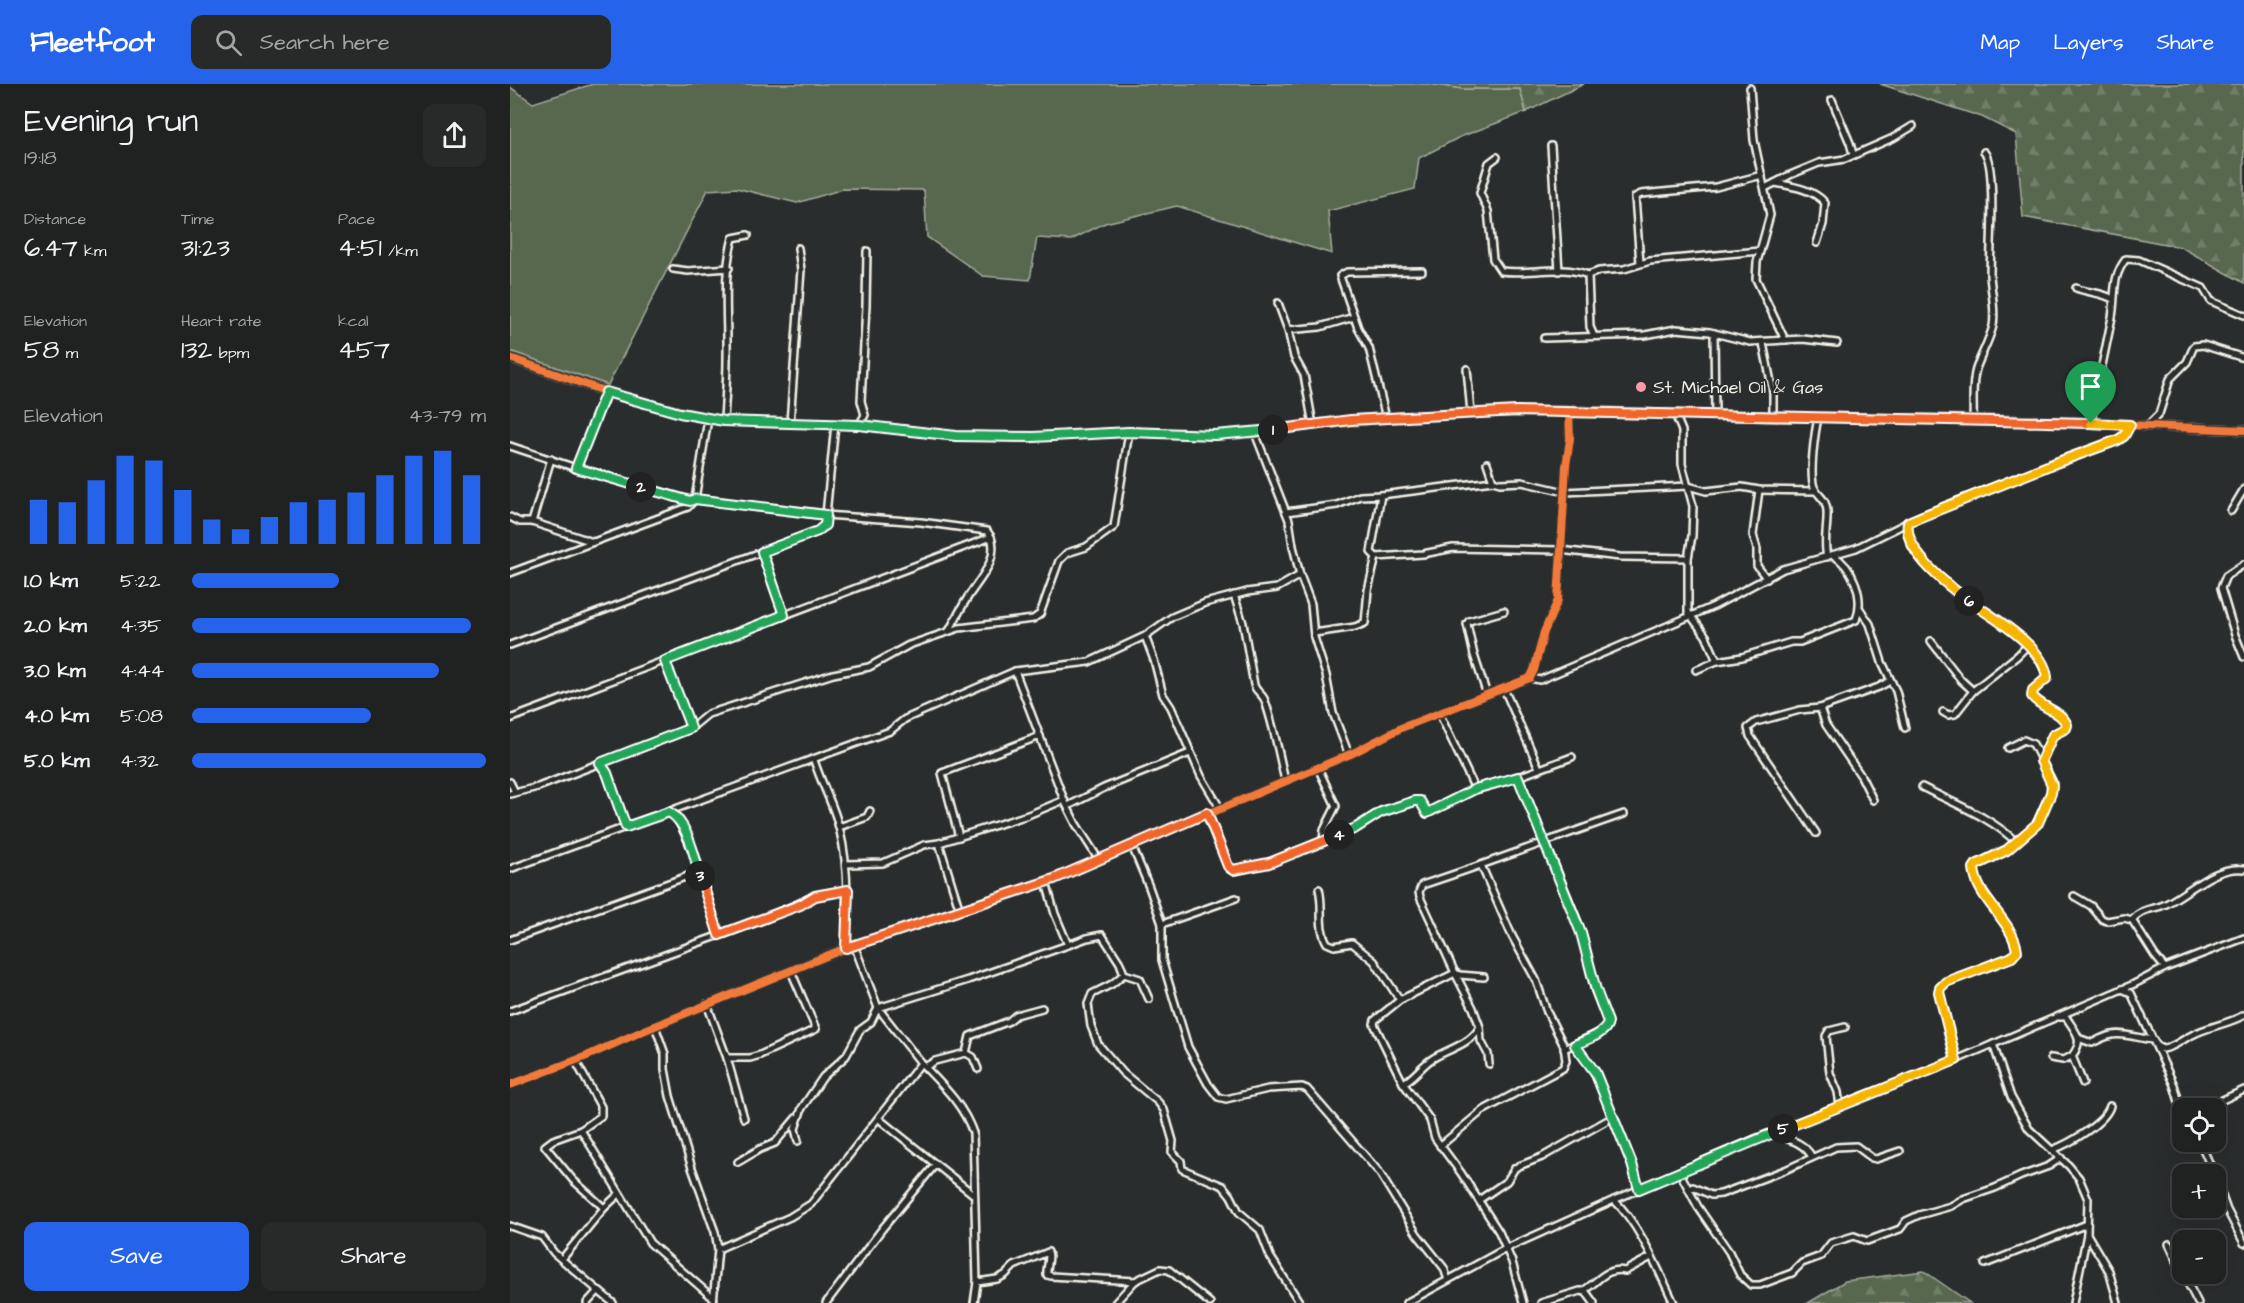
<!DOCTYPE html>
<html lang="en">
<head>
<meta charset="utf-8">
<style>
	body { margin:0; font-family:"Architects Daughter",sans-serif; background:#282a2a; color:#f1f3f6; height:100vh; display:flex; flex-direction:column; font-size:22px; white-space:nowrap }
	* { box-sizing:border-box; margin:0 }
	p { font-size:20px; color:#a2a4a5 }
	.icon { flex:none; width:33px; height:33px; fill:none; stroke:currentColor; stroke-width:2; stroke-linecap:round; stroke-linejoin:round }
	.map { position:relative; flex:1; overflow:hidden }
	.panel { display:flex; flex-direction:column; background:#202222; width:510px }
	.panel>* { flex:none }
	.tools { position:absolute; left:1662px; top:1014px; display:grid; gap:12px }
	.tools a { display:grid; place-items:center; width:54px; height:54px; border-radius:12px; background:#202222; box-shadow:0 6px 24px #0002,0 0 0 2px #3d3f40; font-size:30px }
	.pin { position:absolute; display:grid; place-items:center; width:51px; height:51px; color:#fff; margin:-62px -26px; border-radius:50% 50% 50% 0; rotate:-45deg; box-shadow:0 0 6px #0007 }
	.pin .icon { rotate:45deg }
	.km { position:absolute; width:30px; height:30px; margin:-15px; border-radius:50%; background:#222; color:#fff; font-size:16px; line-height:30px; text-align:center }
	.round { display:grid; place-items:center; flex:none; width:63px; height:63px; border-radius:12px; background:#282a2a }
	.head { display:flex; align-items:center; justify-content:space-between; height:102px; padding:0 24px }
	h1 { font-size:33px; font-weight:600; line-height:45px }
	.metrics { display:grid; grid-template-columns:repeat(3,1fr); gap:9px; height:102px; padding:6px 24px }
	.metrics div { display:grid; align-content:center }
	.metrics b { font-size:26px; font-weight:600 }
	.metrics small { font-size:16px; font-weight:400 }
	.metrics p { font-size:16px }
	.chart { height:168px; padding:12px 24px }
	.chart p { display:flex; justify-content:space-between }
	.chart svg { width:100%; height:108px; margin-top:6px; stroke:#2563eb; stroke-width:6 }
	.button { display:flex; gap:12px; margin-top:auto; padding:12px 24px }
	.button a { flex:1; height:69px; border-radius:12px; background:#2563eb; color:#fff; font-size:24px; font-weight:600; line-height:69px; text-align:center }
	.button a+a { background:#282a2a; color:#f1f3f6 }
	ul { padding:0 24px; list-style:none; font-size:20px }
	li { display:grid; grid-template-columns:96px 72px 1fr; align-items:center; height:45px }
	li i { height:15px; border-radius:8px; background:#2563eb }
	header { display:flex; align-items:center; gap:36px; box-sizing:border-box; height:84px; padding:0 30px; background:#2563eb; color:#fff }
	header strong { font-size:28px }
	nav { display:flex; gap:33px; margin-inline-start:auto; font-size:21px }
	.search { width:420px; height:54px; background:#282a2a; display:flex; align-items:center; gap:15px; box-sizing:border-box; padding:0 21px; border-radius:12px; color:#a2a4a5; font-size:22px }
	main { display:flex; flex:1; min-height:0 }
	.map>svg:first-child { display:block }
	.green { fill:#596850; stroke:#a6ac9c; stroke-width:1.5 }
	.forest { fill:url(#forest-firs); stroke:#a6ac9c; stroke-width:1.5 }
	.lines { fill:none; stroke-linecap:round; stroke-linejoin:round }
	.minor-casing { stroke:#f4f1e8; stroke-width:10 }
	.tertiary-casing { stroke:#f4f1e8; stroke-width:11 }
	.minor { stroke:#2a2d2e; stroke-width:5 }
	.tertiary { stroke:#2a2d2e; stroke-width:7 }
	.cycleway-casing { stroke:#2a2d2e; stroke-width:11 }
	.cycleway { stroke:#f17a3a; stroke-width:8 }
	.split-1-casing { stroke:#fff; stroke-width:12 }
	.split-2-casing { stroke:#fff; stroke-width:12 }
	.split-3-casing { stroke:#fff; stroke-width:12 }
	.split-4-casing { stroke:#fff; stroke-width:12 }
	.split-5-casing { stroke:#fff; stroke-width:12 }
	.split-6-casing { stroke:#fff; stroke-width:12 }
	.split-7-casing { stroke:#fff; stroke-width:12 }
	.split-1 { stroke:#f0652b; stroke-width:8 }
	.split-2 { stroke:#22a559; stroke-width:8 }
	.split-3 { stroke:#22a559; stroke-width:8 }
	.split-4 { stroke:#f0652b; stroke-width:8 }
	.split-5 { stroke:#22a559; stroke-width:8 }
	.split-6 { stroke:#f5b400; stroke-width:8 }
	.split-7 { stroke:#f5b400; stroke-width:8 }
	.poi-dot { fill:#ff9aa2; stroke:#2a2d2e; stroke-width:2 }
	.labels { text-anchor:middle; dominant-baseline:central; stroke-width:4.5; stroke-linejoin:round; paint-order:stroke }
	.poi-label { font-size:18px; fill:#f4f1e8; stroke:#2a2d2e; text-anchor:start }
</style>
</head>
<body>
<header>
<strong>Fleetfoot</strong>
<div class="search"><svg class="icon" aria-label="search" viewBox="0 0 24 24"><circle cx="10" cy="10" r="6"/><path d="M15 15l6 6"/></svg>Search here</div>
<nav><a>Map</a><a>Layers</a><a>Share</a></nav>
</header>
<main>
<section class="panel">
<div class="head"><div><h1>Evening run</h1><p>19:18</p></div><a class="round"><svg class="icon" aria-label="share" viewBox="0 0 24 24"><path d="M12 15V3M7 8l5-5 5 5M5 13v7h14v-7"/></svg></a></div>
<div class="metrics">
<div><p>Distance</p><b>6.47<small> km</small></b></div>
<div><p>Time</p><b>31:23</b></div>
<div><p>Pace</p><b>4:51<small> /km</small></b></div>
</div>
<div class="metrics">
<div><p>Elevation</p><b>58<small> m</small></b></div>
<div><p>Heart rate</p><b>132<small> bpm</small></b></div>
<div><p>kcal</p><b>457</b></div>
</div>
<div class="chart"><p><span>Elevation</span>43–79 m</p>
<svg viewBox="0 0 160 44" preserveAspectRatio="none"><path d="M5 44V26M15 44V27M25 44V18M35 44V8M45 44V10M55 44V22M65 44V34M75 44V38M85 44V33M95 44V27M105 44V26M115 44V23M125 44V16M135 44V8M145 44V6M155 44V16"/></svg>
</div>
<ul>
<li><b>1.0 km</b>5:22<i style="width:50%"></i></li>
<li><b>2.0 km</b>4:35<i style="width:95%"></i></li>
<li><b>3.0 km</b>4:44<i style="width:84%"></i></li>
<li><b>4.0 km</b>5:08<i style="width:61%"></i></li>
<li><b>5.0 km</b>4:32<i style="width:100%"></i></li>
</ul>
<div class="button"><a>Save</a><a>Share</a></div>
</section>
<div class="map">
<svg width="1734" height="1219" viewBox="0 0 1734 1219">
	<defs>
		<pattern id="forest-firs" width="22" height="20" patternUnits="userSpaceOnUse" patternTransform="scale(1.5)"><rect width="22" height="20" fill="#596850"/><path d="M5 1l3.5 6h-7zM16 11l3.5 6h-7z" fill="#717e69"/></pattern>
	</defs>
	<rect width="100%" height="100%" fill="#2a2d2e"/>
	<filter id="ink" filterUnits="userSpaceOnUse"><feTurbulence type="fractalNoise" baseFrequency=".0167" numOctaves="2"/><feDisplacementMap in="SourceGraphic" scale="12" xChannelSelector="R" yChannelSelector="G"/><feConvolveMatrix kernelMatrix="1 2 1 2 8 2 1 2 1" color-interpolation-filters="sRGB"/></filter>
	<g filter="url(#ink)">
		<!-- green -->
		<polygon class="green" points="83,0 919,0 953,5 1010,5 1016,28 950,53 909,74 905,105 818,127 822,170 667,122 595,139 561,156 527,154 520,196 473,192 417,153 414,106 333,105 287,119 226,104 198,106 98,301 0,267 0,3 23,19"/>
		<!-- forest -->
		<g class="forest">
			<polygon points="919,0 1074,0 1016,28 1010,5 953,5"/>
			<polygon points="1370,0 1734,0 1734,199 1671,163 1513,133 1506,50 1472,33"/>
			<polygon points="1414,1187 1460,1219 1298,1219 1335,1197"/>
		</g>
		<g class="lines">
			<!-- minor casing -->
			<g class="minor-casing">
				<g id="minor">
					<polyline points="1240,4 1244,56 1260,131 1247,178 1246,195 1275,256"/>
					<polyline points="1322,16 1340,59 1343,70"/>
					<polyline points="1041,62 1049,187"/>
					<path d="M987,73L979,79L970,109L978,127L983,175L991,187C1019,191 1051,180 1078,191L1089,187L1114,185L1140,177L1250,167"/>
					<path d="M1265,99C1281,102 1304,105 1315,119L1313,140L1307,159"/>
					<polyline points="1255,104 1280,91 1309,79 1335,75 1383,54 1403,42"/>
					<polyline points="1130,179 1125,113 1131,110 1206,103 1252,91"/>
					<polyline points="163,185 178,187 219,184"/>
					<polyline points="1078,191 1080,243 1084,252"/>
					<path d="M1566,204C1578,209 1591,208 1603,215"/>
					<polyline points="768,219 778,246 784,273 794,291 803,341"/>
					<polyline points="778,246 810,243 844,233"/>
					<polyline points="1204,249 1205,331"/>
					<polyline points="1034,254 1135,251 1166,245 1200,248 1240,258 1293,255 1327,259"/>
					<polyline points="1253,259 1263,308 1263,333"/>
					<polyline points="957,285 961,329"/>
					<polyline points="1165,330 1172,347 1172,380 1183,422 1182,452 1178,474 1178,528 1196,552 1207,577"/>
					<polyline points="876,334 859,264 848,244 830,192 837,188 912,187"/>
					<path d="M1308,334C1305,348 1299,389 1304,403C1308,413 1316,413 1317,427C1318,442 1313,457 1317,473"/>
					<path d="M1463,336C1464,318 1461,302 1466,285C1471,271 1479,257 1483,242C1486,225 1481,208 1480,191C1480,170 1487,79 1474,68"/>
					<path d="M214,337C215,316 217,296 217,276C218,236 212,192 223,154L238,151"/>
					<polyline points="280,339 291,186 288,164"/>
					<path d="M1581,339C1587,303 1595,268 1602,233C1606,211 1601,194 1616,175L1629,176L1693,204L1701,217L1734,231"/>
					<polyline points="349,341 355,331 351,317 356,222 357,167"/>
					<polyline points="1637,342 1649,330 1660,295 1677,278 1684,262 1693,261 1734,274"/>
					<polyline points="745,349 779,436 783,462 790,491 801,520 804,553 816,591 823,629 839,671"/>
					<polyline points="0,362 66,384 181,417 185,415 316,431 411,438 477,447 481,453"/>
					<polyline points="977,379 983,397 990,399 1012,398 1055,408 1178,402 1196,407 1232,403 1249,406 1306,407"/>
					<polyline points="66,384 96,308"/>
					<polyline points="1249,406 1243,451 1247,465 1247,482 1257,495"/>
					<polyline points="871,411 983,397"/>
					<polyline points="1721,427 1734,405"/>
					<polyline points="776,428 827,421 850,412 871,411 861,468 866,473 913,470 943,464 1050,466 1110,473 1178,474"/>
					<polyline points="0,433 10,438 22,438 41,375"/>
					<polyline points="22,438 83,458"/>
					<path d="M1398,438C1390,486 1491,530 1518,561L1507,572L1463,607L1445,630L1438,631L1433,628"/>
					<polyline points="252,468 274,531"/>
					<polyline points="1734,480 1716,492 1711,504 1725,551 1734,573"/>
					<polyline points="0,489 178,423 185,415 198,335"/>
					<path d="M724,511L733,539L744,601C746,608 753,610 755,617C764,643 769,670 775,697"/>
					<polyline points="1350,525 1360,540 1372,578 1386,607 1395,644"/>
					<polyline points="804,549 845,543 855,539 858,506 866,473"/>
					<polyline points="635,552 644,576 653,611 661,623 691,692 710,724"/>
					<polyline points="1421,557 1451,596 1463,607"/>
					<polyline points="0,561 308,447 315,441 316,431 325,340"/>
					<path d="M1518,561C1526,571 1535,581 1537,594L1523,607V612C1532,625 1551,625 1557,641L1556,644L1543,651L1531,677"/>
					<polyline points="155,577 181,644"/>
					<path d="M1186,586L1207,577L1232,573L1281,558H1290L1346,536C1355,513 1343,483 1323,471"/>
					<polyline points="505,587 554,716 566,740 589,776"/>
					<polyline points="1020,594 1030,596 1204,522 1273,485 1346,464 1411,432 1540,381 1608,356 1614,352 1620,341"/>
					<polyline points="994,605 1029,684"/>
					<polyline points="977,611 964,571 957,540 959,537 994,527"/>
					<polyline points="1310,624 1316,641 1351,692 1363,716"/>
					<polyline points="929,629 965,705"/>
					<path d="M0,635L481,453C489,476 470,494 458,513C451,524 445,536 439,547"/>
					<path d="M304,676C310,696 320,714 326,733C340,776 337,820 336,864"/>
					<polyline points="90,679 97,689 116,743"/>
					<polyline points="808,684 826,722 814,746 813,758"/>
					<polyline points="1008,693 1072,849 1085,906 1098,937 1098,942 1093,947 1054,965"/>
					<polyline points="0,698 5,708"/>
					<path d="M1412,703C1443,719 1481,733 1506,758"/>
					<polyline points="0,710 28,703 181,644 198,630 323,590 359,583 399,561 449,544 523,535 530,530 549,477 557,469 576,463 604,443 619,348"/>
					<polyline points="558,722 594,704 680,669"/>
					<polyline points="159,728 167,733 184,769 209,851"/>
					<polyline points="697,729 718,782 720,785 727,786 759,779 846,744 871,728 905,717 910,717 917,729 965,705 1008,693 1062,673"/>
					<polyline points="329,743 357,733 360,727"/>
					<polyline points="1306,749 1240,652 1238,644 1246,638 1290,626 1310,624 1369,603 1380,597"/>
					<polyline points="449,753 432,689 530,652"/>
					<polyline points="622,762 639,803 652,840 652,876 678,963 698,1000 708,1013 716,1015 758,1005 792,1003 797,1005 869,1088 907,1150 934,1184 938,1196"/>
					<polyline points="336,780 373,779 414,761 429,759"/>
					<polyline points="0,785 380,647 395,635 505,587 579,578 635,552 662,533 695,519 737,508 767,504 790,491"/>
					<path d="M809,805C814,823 807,842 817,859L824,862L842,859L864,877L890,916"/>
					<polyline points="1564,812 1581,822 1592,835 1597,837 1614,834 1622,836 1645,872 1655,884"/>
					<polyline points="450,827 429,759 518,731 554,716"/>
					<path d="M1622,836C1635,822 1642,827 1656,820C1681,807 1704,782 1734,785"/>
					<polyline points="652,840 726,814"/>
					<polyline points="0,856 189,788"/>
					<polyline points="558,861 577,854 592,851 610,879 614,890 602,900 582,910 578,920 581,942 588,960 613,989 648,1018 654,1026 663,1057 662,1068 671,1077 672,1085 713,1102 721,1112 729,1128 750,1146 760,1172 790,1219"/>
					<polyline points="945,889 963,924 970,943 971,957 978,970 979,980"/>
					<polyline points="945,889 950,891 974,893"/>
					<polyline points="614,890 630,895 639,915"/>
					<polyline points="1612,905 1621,909 1664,1001 1672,1028"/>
					<polyline points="197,920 217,974 234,1034"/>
					<polyline points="0,927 257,834 305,812 338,806"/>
					<path d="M1549,933H1556C1566,949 1575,955 1562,972L1573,999"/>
					<polyline points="145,942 155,970 155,985 160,1012 182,1084 205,1148 208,1165 203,1219"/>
					<path d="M1568,954L1582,959C1588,956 1595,952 1602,951C1614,948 1630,955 1643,956L1648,963L1653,965C1665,963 1671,956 1682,951C1699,942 1719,940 1734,931"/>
					<polyline points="1483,960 1501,1013 1519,1045 1559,1082 1569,1094 1578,1115 1577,1150 1563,1219"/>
					<polyline points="1065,961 1085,988 1122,1080 1129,1105"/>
					<polyline points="456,969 460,952 499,937 506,931 532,924"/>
					<polyline points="217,974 240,974 250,971 306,945 281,887"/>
					<polyline points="1541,974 1553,976 1562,972"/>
					<polyline points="65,976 91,1023 91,1032 71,1046 43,1056 35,1062 63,1096 94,1124"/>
					<path d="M1446,976L1429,908L1430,904L1436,898L1502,873L1507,867C1503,837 1466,815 1464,784L1466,781L1497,766L1526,741L1541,709L1542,697L1523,660L1514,656L1498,664"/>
					<path d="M411,979C432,1001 453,1020 463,1049L467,1198L464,1219"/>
					<polyline points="415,983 425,977 456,969 463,973 468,985"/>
					<path d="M893,999C904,994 911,982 922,975C936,966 961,960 969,944"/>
					<polyline points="0,1001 77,972 135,946 336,864 544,795 843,669 891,644 1020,594 1024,586 1034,548 1048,516 1056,382 1060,355 1059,327"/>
					<polyline points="1330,1022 1328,1008 1320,989 1316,952 1319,947 1335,943"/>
					<polyline points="1695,1024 1734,1006"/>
					<polyline points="369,1035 463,1110"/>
					<polyline points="71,1046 140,1159 202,1213"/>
					<path d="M1266,1048L1268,1052C1282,1056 1294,1059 1302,1073"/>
					<polyline points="288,1057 285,1045 292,1024 313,993 336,972 350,946 361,938 368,924 458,896 558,861 545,830 536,798"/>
					<polyline points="1690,1058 1704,1090"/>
					<polyline points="930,1062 972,1027 1053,984 1056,977 1054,962 1037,928 1026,896 1002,852 971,781"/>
					<path d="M1542,1066C1559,1060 1595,1039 1600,1022"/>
					<polyline points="228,1078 250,1065 265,1059 286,1034"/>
					<polyline points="1170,1089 1188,1123 1219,1168 1230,1191 1241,1201 1250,1201 1282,1189 1292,1179 1311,1172 1321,1159 1344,1152 1357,1157 1390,1145 1396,1137 1409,1131 1441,1122 1453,1115 1485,1104 1511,1092 1539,1082 1551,1074"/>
					<polyline points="1706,1096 1717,1126 1734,1159"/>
					<polyline points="1179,1105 1183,1103 1201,1111 1211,1110 1275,1086 1326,1063 1346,1062 1362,1074 1366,1075 1390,1067"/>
					<polyline points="969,1116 997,1097 1005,1084 1009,1082 1032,1073 1096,1037 1100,1035 1105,1036"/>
					<path d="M1104,1116C1130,1141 1148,1186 1164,1219"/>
					<polyline points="0,1142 32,1153 44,1169 103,1219"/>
					<polyline points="1577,1150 1599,1187 1608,1219"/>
					<polyline points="1659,1160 1672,1188"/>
					<polyline points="208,1165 280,1133 301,1120 411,979 368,924 344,861"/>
					<polyline points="52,1175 94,1124 109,1110"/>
					<polyline points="1475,1180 1577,1140"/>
					<polyline points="1673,1190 1688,1219"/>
					<path d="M467,1198L487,1195L495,1191L504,1182L538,1168C541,1174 536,1183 537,1191L541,1192L625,1197L650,1185L659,1186L700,1219"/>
					<path d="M1073,1207C1089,1197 1096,1183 1115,1187L1141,1173"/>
					<polyline points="77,1219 88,1207"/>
					<polyline points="316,1219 372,1145 425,1081"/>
					<polyline points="605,1219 625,1197"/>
					<polyline points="896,1219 997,1164 1104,1116 1243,1056 1446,976 1624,900 1655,884 1734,854"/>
					<path d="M1013,1219L1002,1178L989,1148L951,1089L925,1054L920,1036L893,999L864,940L865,936L890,916L945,889L910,813L909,808L912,801C980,779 1047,753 1114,730"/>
					<polyline points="1031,1219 1070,1207 1076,1208 1084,1219"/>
				</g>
			</g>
			<!-- tertiary casing -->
			<g class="tertiary-casing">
				<polyline id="tertiary" points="0,274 108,312 198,335 234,338 349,341 446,352 523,353 619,348 705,351 745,349 803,341 876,334 961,329 1062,327 1263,333 1500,336 1734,346"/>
			</g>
			<!-- minor -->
			<use href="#minor" class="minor"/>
			<!-- tertiary -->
			<use href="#tertiary" class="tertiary"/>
			<!-- cycleway casing -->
			<g class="cycleway-casing">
				<g id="cycleway">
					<polyline points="0,274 108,312 198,335 234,338 349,341 446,352 523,353 619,348 705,351 745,349 803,341 876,334 961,329 1062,327 1263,333 1500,336 1734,346"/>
					<polyline points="0,1001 77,972 135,946 336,864 544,795 843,669 891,644 1020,594 1024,586 1034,548 1048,516 1056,382 1060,355 1059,327"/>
				</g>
			</g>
			<!-- cycleway -->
			<use href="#cycleway" class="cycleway"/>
		</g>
	</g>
	<g class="lines" filter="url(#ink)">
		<!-- split-1 casing -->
		<g class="split-1-casing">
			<polyline id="split-1" points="763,346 841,336 1007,327 1581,339"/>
		</g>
		<!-- split-2 casing -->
		<g class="split-2-casing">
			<polyline id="split-2" points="131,403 66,384 96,308 170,329 214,337 349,341 446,352 523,353 619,348 705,351 763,346"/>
		</g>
		<!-- split-3 casing -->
		<g class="split-3-casing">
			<path id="split-3" d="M131,403L180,417L185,415L316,431L315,441L308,447L252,468L274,531L155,577L181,644L90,679L97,689L116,743L159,728C178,739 184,771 190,792"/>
		</g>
		<!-- split-4 casing -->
		<g class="split-4-casing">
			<polyline id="split-4" points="190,792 209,851 290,821 305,812 338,806 336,864 544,795 697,729 718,782 723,786 759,779 829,751"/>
		</g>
		<!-- split-5 casing -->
		<g class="split-5-casing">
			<path id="split-5" d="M829,751L846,744L871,728L905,717H910L917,729L965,705L1008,693L1071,849L1086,906L1098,938C1096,950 1076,956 1065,961L1085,988L1122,1080L1129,1105L1273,1045"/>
		</g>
		<!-- split-6 casing -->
		<g class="split-6-casing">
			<path id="split-6" d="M1273,1045L1446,976L1429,908L1430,904L1436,898L1502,873L1507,867C1503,836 1466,815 1464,784L1466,781L1497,766L1528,739L1541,709L1542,701L1531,677L1543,651L1556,644L1557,641C1551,626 1532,625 1522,612L1523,606L1537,594C1535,563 1483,533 1459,517"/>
		</g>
		<!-- split-7 casing -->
		<g class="split-7-casing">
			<path id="split-7" d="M1459,517C1438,502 1393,467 1398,438L1540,381L1608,356L1614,352L1620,341L1581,339"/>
		</g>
		<!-- split-1 -->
		<use href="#split-1" class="split-1"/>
		<!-- split-2 -->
		<use href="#split-2" class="split-2"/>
		<!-- split-3 -->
		<use href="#split-3" class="split-3"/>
		<!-- split-4 -->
		<use href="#split-4" class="split-4"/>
		<!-- split-5 -->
		<use href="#split-5" class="split-5"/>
		<!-- split-6 -->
		<use href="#split-6" class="split-6"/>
		<!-- split-7 -->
		<use href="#split-7" class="split-7"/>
	</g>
	<!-- markers -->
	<circle class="poi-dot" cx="1131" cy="303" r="6"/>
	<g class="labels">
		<!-- poi labels -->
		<g class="poi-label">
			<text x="1143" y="303">St. Michael Oil &amp; Gas</text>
		</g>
	</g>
</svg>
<div class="tools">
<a><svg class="icon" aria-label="locate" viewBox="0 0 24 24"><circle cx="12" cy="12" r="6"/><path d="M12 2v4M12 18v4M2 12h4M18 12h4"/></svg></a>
<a>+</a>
<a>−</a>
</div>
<div class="pin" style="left:1581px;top:339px;background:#1e9e55"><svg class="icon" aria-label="arrive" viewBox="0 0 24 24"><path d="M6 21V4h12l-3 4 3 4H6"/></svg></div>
<b class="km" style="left:763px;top:346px">1</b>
<b class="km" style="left:131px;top:403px">2</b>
<b class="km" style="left:190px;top:792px">3</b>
<b class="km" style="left:829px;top:751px">4</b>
<b class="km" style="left:1273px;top:1045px">5</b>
<b class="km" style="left:1459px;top:517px">6</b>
</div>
</main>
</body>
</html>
